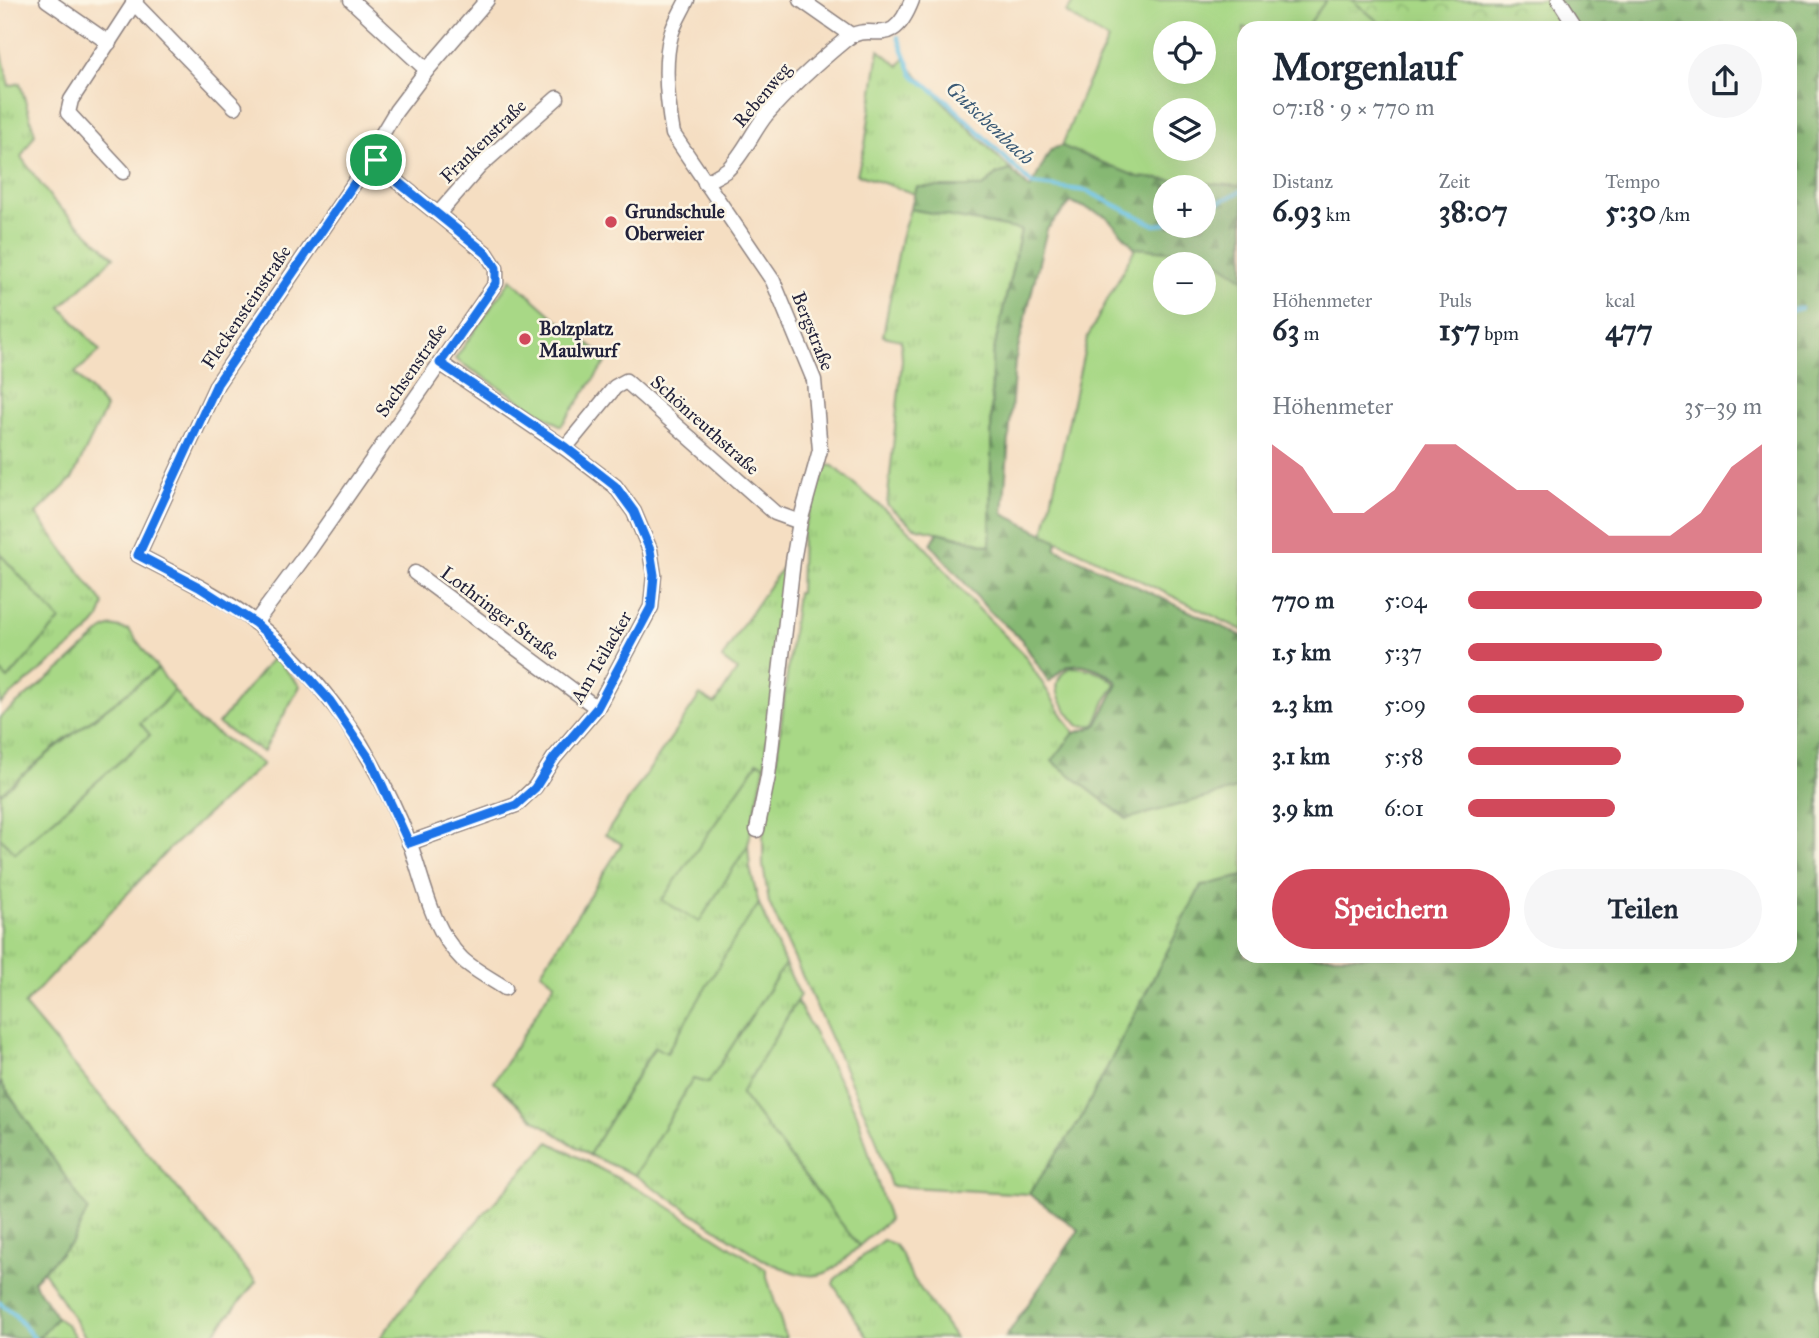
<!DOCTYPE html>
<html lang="de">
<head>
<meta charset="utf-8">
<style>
	body { margin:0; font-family:"IM FELL Great Primer",serif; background:#f6f6f7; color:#1f2937; height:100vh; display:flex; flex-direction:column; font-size:26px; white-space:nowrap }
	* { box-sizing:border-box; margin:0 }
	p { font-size:23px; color:#747a83 }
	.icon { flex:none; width:38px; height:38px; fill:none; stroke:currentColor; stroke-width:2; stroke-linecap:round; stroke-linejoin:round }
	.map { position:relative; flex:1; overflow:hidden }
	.drawer { position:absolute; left:1237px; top:21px; width:560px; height:942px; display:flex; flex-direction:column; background:#fff; border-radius:21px; box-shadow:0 7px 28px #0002 }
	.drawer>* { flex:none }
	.tools { position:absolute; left:1153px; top:21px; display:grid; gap:14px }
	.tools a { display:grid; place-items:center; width:63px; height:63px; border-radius:50%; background:#fff; box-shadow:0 7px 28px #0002; font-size:35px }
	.pin { position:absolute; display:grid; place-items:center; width:60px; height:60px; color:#fff; margin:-30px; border:4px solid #fff; border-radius:50%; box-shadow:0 2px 7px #0007 }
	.round { display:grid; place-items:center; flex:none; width:74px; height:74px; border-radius:37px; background:#f6f6f7 }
	.summary { display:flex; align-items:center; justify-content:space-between; height:119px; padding:0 35px }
	h1 { font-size:38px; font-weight:700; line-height:52px }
	.figures { display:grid; grid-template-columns:repeat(3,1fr); gap:10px; height:119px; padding:7px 35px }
	.figures div { display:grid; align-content:center }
	.figures b { font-size:30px; font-weight:700 }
	.figures small { font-size:19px; font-weight:400 }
	.figures p { font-size:19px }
	.chart { height:196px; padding:14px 35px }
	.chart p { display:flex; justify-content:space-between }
	.chart svg { width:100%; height:126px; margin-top:7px; fill:#d1495b; opacity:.7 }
	.action { display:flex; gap:14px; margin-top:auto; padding:14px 35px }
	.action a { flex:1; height:80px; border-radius:42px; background:#d1495b; color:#fff; font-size:28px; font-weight:700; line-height:80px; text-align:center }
	.action a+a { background:#f6f6f7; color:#1f2937 }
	ul { padding:0 35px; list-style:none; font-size:23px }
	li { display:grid; grid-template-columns:112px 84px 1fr; align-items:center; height:52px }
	li i { height:18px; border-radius:9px; background:#d1495b }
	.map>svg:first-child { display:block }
	.grass { fill:url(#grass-tufts); stroke:#657d60; stroke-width:2 }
	.forest { fill:url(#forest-firs); stroke:#546d57; stroke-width:2; fill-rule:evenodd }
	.park { fill:url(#park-crowns); stroke:#657d60; stroke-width:2 }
	.garden { fill:#a8d886; stroke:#657d60; stroke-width:2; fill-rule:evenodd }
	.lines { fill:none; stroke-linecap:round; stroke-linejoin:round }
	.stream { stroke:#67c1e4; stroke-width:4.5 }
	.minor-casing { stroke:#8c807e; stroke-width:17 }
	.minor { stroke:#fff; stroke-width:14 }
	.route-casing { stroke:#fff; stroke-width:14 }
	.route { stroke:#1a73e8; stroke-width:9 }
	.poi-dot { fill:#d1495b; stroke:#fcf5e5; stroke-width:2.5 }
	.labels { text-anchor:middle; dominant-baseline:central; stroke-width:5; stroke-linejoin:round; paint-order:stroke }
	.street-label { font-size:19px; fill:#22223b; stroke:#fcf5e5 }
	.poi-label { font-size:19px; font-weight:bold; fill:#22223b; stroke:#fcf5e5; text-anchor:start }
	.water-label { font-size:21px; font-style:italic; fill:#3a5a76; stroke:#fcf5e5 }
</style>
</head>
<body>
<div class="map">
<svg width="1819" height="1338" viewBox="0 0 1819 1338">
	<defs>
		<pattern id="grass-tufts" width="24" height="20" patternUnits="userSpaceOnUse" patternTransform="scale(1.75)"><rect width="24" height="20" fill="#a8d886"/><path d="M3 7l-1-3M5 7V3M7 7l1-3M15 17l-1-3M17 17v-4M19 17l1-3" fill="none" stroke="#90b975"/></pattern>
		<pattern id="forest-firs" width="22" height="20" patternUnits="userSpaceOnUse" patternTransform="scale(1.75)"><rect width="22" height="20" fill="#86b873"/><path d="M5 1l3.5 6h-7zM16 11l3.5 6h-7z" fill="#6d9560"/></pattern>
		<pattern id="park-crowns" width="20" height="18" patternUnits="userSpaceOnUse" patternTransform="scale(1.75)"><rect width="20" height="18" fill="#a8d886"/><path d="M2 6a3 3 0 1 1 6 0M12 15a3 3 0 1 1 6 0" fill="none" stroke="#90b975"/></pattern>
	</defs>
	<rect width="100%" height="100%" fill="#fcf5e5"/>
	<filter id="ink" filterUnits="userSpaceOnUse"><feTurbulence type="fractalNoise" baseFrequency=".0143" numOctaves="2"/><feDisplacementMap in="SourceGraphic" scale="14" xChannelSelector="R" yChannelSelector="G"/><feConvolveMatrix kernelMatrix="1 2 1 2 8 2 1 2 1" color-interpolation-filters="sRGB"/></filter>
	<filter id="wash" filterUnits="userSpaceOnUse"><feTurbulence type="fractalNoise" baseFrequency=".00686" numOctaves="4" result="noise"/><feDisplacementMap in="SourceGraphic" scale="28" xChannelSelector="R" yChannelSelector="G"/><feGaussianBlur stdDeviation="1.57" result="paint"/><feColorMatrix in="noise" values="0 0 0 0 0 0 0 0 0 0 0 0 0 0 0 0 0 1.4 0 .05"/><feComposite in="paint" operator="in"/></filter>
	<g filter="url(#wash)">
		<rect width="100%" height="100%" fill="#f5dec2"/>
		<!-- grass -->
		<g class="grass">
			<polygon points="1326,0 1352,0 1386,28 1306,28"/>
			<polygon points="0,44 9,86 20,83 35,134 21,157 54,202 114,257 61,307 100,351 75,373 106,408 72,479 36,514 104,604 99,619 88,632 0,704"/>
			<polygon points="879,50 899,66 904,58 915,73 1011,170 997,174 983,187 917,187 915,194 857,174 865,145"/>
			<polygon points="910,209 1021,230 992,359 990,547 969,539 914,527 887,505 902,360 901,340 883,336 901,238"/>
			<polygon points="825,465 833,466 917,537 969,599 1025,656 1074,733 1053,761 1126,819 1244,787 1244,876 1201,886 1080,1120 1029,1194 891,1186 874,1133 769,903 763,865 763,835 774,781 797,593 800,593 802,533"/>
			<polygon points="788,559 765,765 757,762 699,921 748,845 750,868 759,904 666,1053 654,1047 589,1155 535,1120 494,1082 555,983 541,972 622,844 605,835 700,695 715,704 737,670 722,659 743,624"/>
			<polygon points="111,626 129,630 158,669 54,748 0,794 0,717 64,666 102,631"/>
			<polygon points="274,656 300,686 263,752 218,724"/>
			<polygon points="174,690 198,721 263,764 167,851 24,1005 256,1282 210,1338 86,1338 43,1271 72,1242 87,1210 0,1081 0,837 15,853 150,735 139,724 161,705"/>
			<path d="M785,964L800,995L741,1094L859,1246C849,1255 836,1270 822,1274C803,1280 779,1266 762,1259L635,1175L693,1079L708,1083Z"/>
			<polygon points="549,1142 652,1196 767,1270 767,1277 786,1338 380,1338 431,1272"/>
			<polygon points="883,1240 894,1244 902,1255 910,1274 955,1338 868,1338 833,1284 835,1279"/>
			<polygon points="57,1318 67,1325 76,1338 38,1338"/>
		</g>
		<!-- forest -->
		<g class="forest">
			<polygon points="1546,0 1819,0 1819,1338 1005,1338 1079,1230 1029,1194 1080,1120 1201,886 1244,876 1244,956 1790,956 1790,28 1565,28"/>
			<path d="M1062,146L1138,177L1239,186L1244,177V279L1207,255L1135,248L1106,216L1071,202L1047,229L1015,361L1003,514L1058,541L1055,548L1244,637V787L1127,819L1052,761L1074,733L1096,726L1118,684C1111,673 1086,662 1072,665C1062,667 1056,676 1049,682L1021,639L989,611L931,544L938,532L990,546L992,359L1021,230L910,209L917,187H983L997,174L1011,170L1030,189L1051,149ZM1166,187H1204V226H1166Z"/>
			<polygon points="0,1081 88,1210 72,1242 33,1281 57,1318 38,1338 0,1338"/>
		</g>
		<!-- park -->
		<polygon class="park" points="1352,0 1546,0 1565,28 1386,28"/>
		<!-- garden -->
		<g class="garden">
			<path d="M1075,0H1326L1306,28H1244V177L1239,186L1138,177L1062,146L1083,93L1108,40L1066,13ZM1204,33V72H1166V33ZM1204,110V149H1166V110Z"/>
			<path d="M1135,248L1207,255L1244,279V631L1044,534L1087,338ZM1204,264V303H1166V264Z"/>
			<polygon points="511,279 555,318 608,359 561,426 455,359"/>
			<polygon points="0,554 60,620 8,679 0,671"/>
			<path d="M1072,667C1086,667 1108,673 1116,685L1105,701L1095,725L1079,726C1063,708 1043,681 1072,667Z"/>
			<polygon points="158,669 174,690 161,705 140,723 150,735 15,853 0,837 0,794 54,749"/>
			<polygon points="758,762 765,765 748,845 699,922 662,900"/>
			<polygon points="759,904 785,964 708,1083 693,1079 635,1175 589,1155 655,1047 667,1053 737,935"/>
			<polygon points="797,1001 857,1114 889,1220 859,1246 741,1094"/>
		</g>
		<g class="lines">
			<!-- stream -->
			<g class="stream">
				<polyline points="898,37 913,75 945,99 1032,184 1087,191 1155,225 1166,224"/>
				<polyline points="1204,209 1244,190"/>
				<polyline points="1790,311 1801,308"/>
				<polyline points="0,1303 14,1314 34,1338"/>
			</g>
		</g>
	</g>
	<g filter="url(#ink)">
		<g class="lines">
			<!-- minor casing -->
			<g class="minor-casing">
				<g id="minor">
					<polyline points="47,0 109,43"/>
					<polyline points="351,0 427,70"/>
					<path d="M487,0L427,70L396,111L375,146L376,160L364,169L217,384L138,555C178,576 222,596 257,624C299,658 346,715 371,762C386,788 399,816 410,844C424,883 431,928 462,959C474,970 491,979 505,988"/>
					<path d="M687,0C682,11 674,23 671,35C663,63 668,106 673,134L773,281L814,380L820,450L800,522L793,561L768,776L757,830"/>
					<polyline points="801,0 851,35"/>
					<polyline points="1559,0 1577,28"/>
					<polyline points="133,2 235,107"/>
					<polyline points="123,172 68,113 71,100 136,0"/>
					<path d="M705,183C712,178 722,174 728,169C744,154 753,131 766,115C790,87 816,64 845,40C872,18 891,55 912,0"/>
					<polyline points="438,214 480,166 557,98"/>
					<polyline points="565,448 615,387 626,381 775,513 800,522"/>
					<polyline points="415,573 597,708"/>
					<polyline points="255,623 310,549 496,283 496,268 487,254 388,174 376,160"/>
					<polyline points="409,843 516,805 535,787 554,758 597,708 651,607 654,575 650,550 634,512 615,486 565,448 440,363"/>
				</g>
			</g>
			<!-- minor -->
			<use href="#minor" class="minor"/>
		</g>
	</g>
	<g class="lines" filter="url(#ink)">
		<!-- route casing -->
		<g class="route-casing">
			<polygon id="route" points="376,160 388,174 487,254 496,268 496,283 440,363 565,447 615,486 634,512 650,550 654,575 651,607 597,708 554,758 535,788 516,805 409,843 371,761 330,701 282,647 255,623 199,587 138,555 217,384 364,169"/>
		</g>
		<!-- route -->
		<use href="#route" class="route"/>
	</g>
	<!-- markers -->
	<g class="poi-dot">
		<circle cx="611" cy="222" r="7"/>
		<circle cx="525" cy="339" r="7"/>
	</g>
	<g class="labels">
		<!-- street labels -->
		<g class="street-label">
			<text transform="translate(762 95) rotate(-50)">Rebenweg</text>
			<text transform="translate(483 141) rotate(-44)">Frankenstraße</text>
			<text transform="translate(246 307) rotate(-56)">Fleckensteinstraße</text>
			<text transform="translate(813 331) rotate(68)">Bergstraße</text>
			<text transform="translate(411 370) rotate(-55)">Sachsenstraße</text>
			<text transform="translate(705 425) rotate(42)">Schönreuthstraße</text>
			<text transform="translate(500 613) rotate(37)">Lothringer Straße</text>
			<text transform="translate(601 657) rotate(-60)">Am Teilacker</text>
		</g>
		<!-- poi labels -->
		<g class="poi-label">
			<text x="625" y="211">Grundschule<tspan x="625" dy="22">Oberweier</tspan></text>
			<text x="539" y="328">Bolzplatz<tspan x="539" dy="22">Maulwurf</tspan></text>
		</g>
		<!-- water labels -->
		<g class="water-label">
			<text transform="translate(990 123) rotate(43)">Gutschenbach</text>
		</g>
	</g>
</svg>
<div class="tools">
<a><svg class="icon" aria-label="locate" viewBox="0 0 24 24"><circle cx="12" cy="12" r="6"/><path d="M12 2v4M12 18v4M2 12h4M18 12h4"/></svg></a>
<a><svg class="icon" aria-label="layers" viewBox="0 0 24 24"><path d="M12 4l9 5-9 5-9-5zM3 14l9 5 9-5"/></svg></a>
<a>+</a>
<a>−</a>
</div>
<div class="pin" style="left:376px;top:160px;background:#1e9e55"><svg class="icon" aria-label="arrive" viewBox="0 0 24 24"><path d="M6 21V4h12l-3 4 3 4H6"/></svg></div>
<section class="drawer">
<div class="summary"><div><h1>Morgenlauf</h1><p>07:18 · 9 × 770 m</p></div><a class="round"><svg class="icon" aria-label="share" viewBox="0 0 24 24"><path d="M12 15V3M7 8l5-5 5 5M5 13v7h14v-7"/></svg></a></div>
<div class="figures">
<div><p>Distanz</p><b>6.93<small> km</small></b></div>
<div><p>Zeit</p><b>38:07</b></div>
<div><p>Tempo</p><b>5:30<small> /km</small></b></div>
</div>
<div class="figures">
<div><p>Höhenmeter</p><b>63<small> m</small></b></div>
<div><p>Puls</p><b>157<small> bpm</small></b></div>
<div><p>kcal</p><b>477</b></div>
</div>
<div class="chart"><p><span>Höhenmeter</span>35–39 m</p>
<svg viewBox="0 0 160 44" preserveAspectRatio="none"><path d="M0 44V6L10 14L20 30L30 30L40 22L50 6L60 6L70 14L80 22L90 22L100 30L110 38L120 38L130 38L140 30L150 14L160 6V44z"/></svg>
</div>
<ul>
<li><b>770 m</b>5:04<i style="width:100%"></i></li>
<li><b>1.5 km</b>5:37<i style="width:66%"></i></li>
<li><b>2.3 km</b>5:09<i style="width:94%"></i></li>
<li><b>3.1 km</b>5:58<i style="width:52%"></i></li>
<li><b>3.9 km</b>6:01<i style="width:50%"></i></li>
</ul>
<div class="action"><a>Speichern</a><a>Teilen</a></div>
</section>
</div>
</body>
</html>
